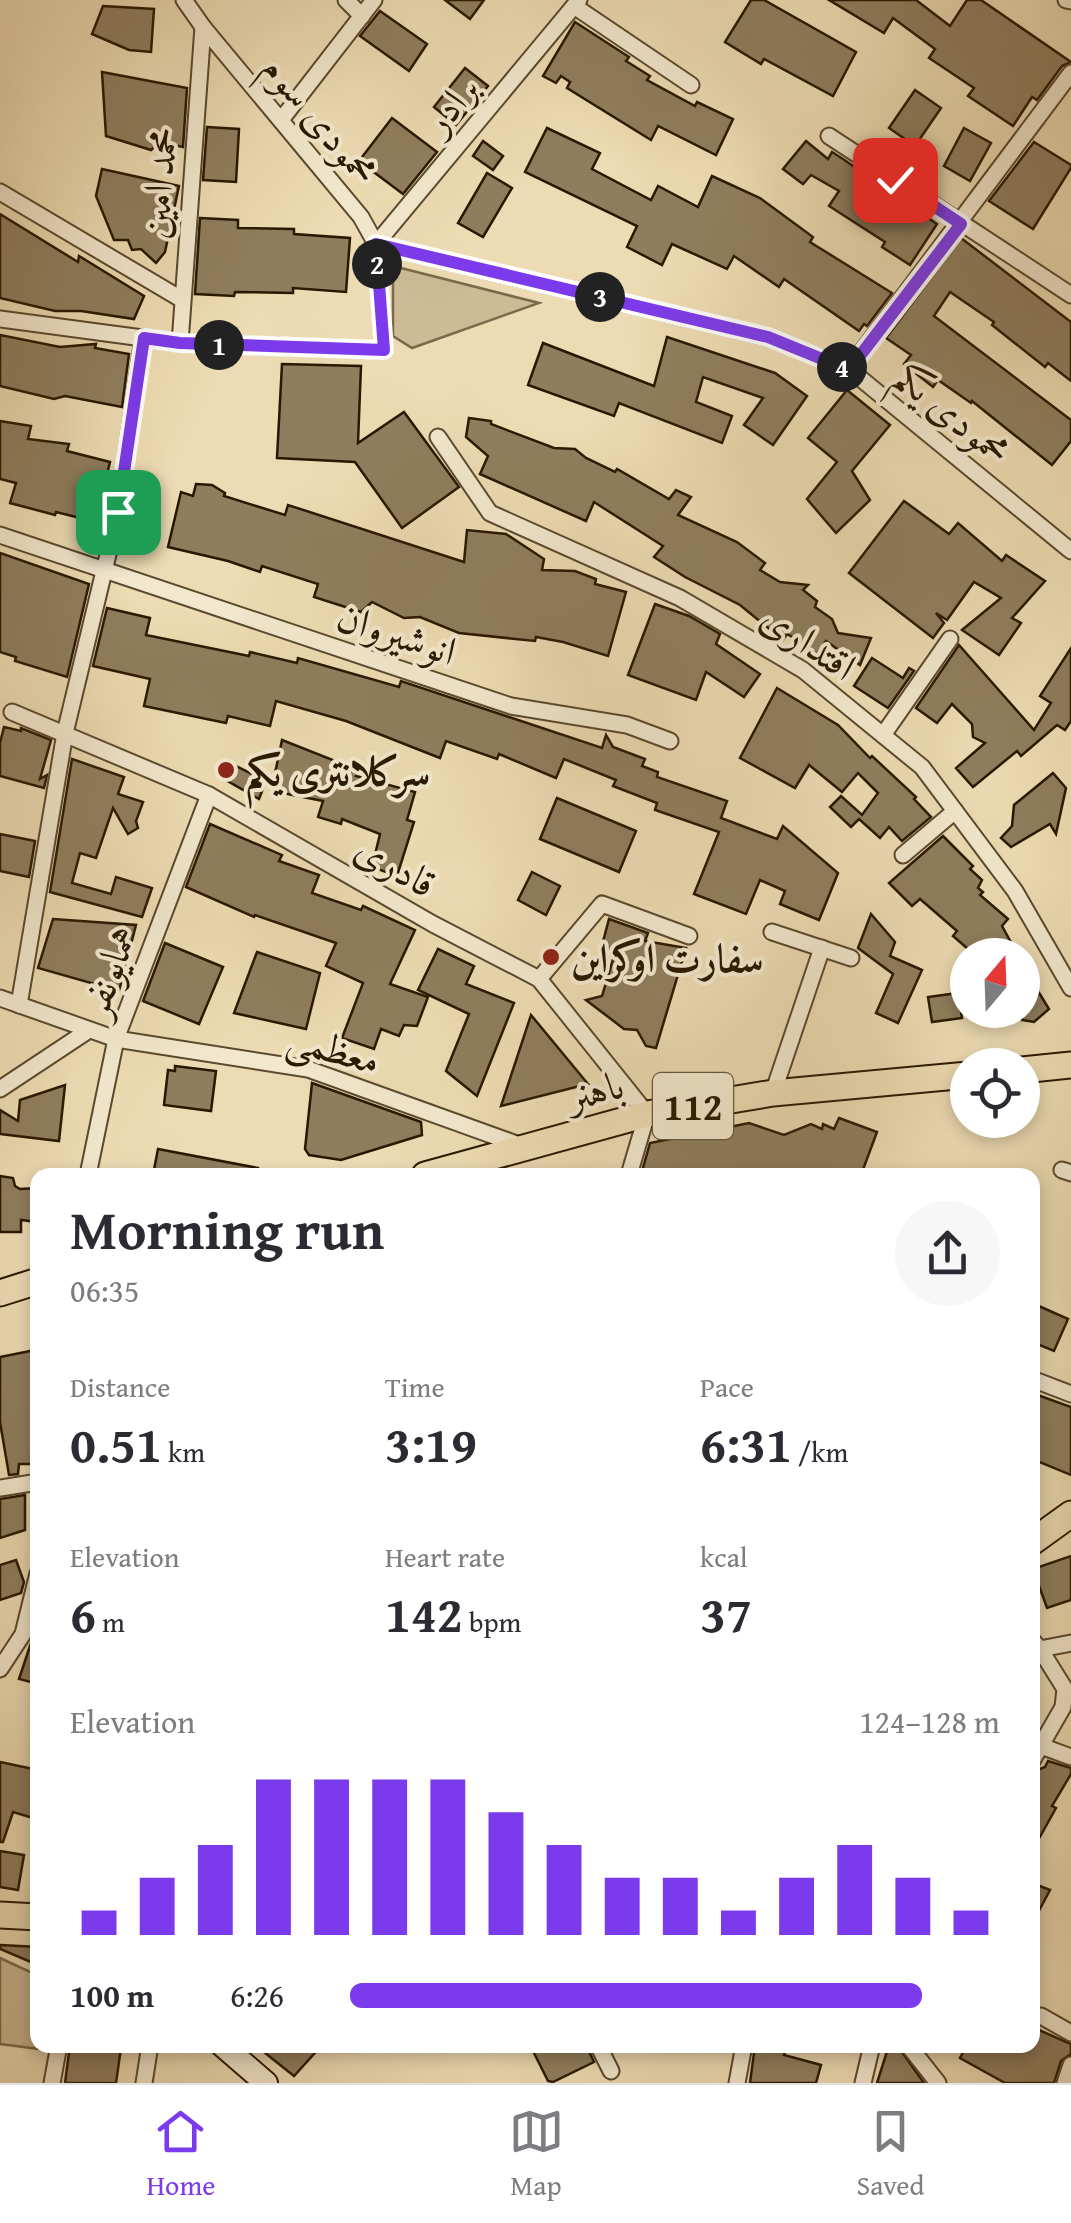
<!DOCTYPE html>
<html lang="en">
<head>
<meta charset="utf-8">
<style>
	body { margin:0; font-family:"Gentium Book Plus",Amiri,serif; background:#f7f7f7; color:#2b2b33; height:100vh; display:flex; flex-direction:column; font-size:38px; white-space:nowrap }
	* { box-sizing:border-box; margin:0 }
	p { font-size:32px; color:#7c7c81 }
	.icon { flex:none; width:55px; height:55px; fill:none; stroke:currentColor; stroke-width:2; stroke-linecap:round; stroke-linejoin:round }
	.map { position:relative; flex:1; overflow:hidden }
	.panel { position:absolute; left:30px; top:1168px; width:1010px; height:885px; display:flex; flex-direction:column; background:#fff; border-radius:20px; box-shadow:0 5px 15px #0003 }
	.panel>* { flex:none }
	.needle { width:65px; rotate:19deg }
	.controls { position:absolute; left:950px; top:938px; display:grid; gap:20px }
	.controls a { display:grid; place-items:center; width:90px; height:90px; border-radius:50%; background:#fff; box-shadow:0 5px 15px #0003; font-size:50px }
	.pin { position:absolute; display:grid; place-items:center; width:85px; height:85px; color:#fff; margin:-42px; border-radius:20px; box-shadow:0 5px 15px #0006 }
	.km { position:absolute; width:50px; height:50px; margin:-25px; border-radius:50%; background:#222; color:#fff; font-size:28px; line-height:50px; text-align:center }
	.round { display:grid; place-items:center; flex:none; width:105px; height:105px; border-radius:52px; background:#f7f7f7 }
	.overview { display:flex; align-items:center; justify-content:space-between; height:170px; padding:0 40px }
	h1 { font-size:55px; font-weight:800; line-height:75px }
	.stats { display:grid; grid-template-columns:repeat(3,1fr); gap:15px; height:170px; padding:10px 40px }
	.stats div { display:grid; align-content:center }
	.stats b { font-size:50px; font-weight:800 }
	.stats small { font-size:28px; font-weight:400 }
	.stats p { font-size:28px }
	.chart { height:280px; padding:20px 40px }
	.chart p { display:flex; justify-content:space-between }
	.chart svg { width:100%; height:180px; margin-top:10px; stroke:#7c3aed; stroke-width:6 }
	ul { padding:0 40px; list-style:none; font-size:32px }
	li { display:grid; grid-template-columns:160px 120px 1fr; align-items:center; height:75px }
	li i { height:25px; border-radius:12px; background:#7c3aed }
	.tab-bar { display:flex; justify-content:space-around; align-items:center; height:140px; border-top:2px solid #e1e1e2; background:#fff; font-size:28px; color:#7c7c81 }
	.tab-bar a { display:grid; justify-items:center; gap:5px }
	.tab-bar .on { color:#7c3aed }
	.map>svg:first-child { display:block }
	.green { fill:#ccbb95; stroke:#7a6a4b; stroke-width:2.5 }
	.building { fill:#8f7e5e; stroke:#291801; stroke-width:2.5 }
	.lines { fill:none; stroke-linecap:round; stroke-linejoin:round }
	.minor-casing { stroke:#5a492e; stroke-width:19 }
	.secondary-casing { stroke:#291801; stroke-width:26 }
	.primary-casing { stroke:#291801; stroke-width:29 }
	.minor { stroke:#f3e8ce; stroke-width:15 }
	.secondary { stroke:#f3e8ce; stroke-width:22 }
	.primary { stroke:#eddcb3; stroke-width:25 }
	.route-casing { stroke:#fff; stroke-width:20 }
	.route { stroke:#7c3aed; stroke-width:12 }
	.poi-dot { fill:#8f2418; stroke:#f3e8ce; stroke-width:4 }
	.labels { text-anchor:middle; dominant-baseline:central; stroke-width:8; stroke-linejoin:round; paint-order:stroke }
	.shield { fill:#f3e8ce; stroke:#66563e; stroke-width:2.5 }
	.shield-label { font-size:38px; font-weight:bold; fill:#291801 }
	.street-label { font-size:40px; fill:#291801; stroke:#f3e8ce }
	.poi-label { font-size:40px; font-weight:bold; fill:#291801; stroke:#f3e8ce; text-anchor:start }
</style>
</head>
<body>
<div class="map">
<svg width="1071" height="2083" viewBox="0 0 1071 2083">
	<rect width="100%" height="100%" fill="#eddcb3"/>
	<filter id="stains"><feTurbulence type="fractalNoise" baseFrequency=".002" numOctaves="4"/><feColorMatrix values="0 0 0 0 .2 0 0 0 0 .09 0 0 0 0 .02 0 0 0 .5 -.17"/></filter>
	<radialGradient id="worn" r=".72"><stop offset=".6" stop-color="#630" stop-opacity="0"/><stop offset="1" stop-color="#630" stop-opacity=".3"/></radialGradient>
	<!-- green -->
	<g class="green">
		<polygon points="393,266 539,303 412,348 393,336"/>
		<polygon points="0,1958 37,1975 39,2049 0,2044"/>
	</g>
	<!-- building -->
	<g class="building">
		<polygon points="445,0 484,0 470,19"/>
		<polygon points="751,0 764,0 856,52 833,96 764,59 761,64 725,42"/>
		<polygon points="829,0 916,0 950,26 967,0 981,0 1071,62 1062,66 1037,100 1032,97 1013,126 968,96 974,88 929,58 935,49 893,18 884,33"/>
		<polygon points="103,6 154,9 151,52 129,50 92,34"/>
		<polygon points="380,11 427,44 409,71 360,36"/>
		<polygon points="575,22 629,57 626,61 650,76 647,80 695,106 697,102 733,119 716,155 658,126 651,140 567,88 570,82 561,76 556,83 543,76"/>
		<polygon points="465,68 488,86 456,125 434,107"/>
		<polygon points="102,72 187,88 183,147 160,142 151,150 106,136"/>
		<polygon points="915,90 941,108 915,146 889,128"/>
		<polygon points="392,118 437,152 403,194 359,161"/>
		<polygon points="207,127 239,129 236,182 203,180"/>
		<polygon points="547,128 600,153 592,169 651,200 658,186 698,207 712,176 760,198 813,237 810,242 892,293 867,326 864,324 859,331 784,279 779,287 734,256 727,269 672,244 662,265 627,247 637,226 525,172"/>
		<polygon points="964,128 991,143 970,181 944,166"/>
		<polygon points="483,141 503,156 493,170 473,156"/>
		<polygon points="806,141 828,159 832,152 843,159 937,224 910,265 882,247 885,242 829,206 839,191 811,175 803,184 783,169"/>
		<polygon points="1034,142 1071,165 1071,168 1033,229 989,201"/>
		<polygon points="920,156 936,165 924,185 909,175"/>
		<polygon points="102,169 179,186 165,252 156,263 141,249 132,250 128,240 114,240 96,196"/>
		<polygon points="487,173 512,188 483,237 458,223"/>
		<polygon points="0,214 78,262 79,256 144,296 134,319 81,311 55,311 0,298"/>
		<polygon points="200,218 238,220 238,228 294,229 294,234 350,238 346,292 293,288 293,293 235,292 234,296 195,294"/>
		<polygon points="961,238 1071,322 1071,381 1048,363 1045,367 992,325 994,322 950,292 934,316 1071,420 1071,441 1052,465 972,401 971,403 938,380 933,387 904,364 911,355 886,338"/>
		<polygon points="0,335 60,347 96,344 95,348 129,354 122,407 65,396 54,399 0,386"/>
		<polygon points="667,337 775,373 807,396 773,445 744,425 763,398 703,377 696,402 732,416 722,443 619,403 614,416 528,385 543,343 654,386"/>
		<polygon points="282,364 361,366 358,443 404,412 459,487 402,528 355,462 277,458"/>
		<polygon points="847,390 890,425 852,471 870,500 836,533 807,499 837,462 808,438"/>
		<polygon points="469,418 491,421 491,424 554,448 575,449 586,458 615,472 617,469 669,499 676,490 691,497 678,515 737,542 765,563 760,570 780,582 808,585 803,590 817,601 815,607 832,619 838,633 871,638 860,665 826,641 813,660 798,650 802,643 787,634 783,640 740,605 685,577 654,557 663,546 594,502 586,521 480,474 488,456 466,437"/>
		<polygon points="0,421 31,426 28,439 69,444 67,451 110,462 97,516 81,512 80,518 56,512 55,515 10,503 16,483 0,479"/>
		<polygon points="196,484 212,485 225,493 224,496 285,515 288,505 464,562 467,530 506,534 544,559 542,570 575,571 596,579 595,584 626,592 608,656 563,642 536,637 535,641 459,633 420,617 404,618 372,602 361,612 314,597 318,584 262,566 260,572 228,561 168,547 181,492 193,496"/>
		<polygon points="904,501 949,534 958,523 1002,561 1006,555 1045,581 1012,618 1021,623 999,655 962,630 1001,598 974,582 947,620 936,613 944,623 933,638 849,573"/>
		<polygon points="0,553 89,584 67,677 15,661 16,657 0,652"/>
		<polygon points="655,604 689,616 720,634 716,644 760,674 744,697 706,672 696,700 628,675"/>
		<polygon points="107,608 150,618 146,635 249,656 250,652 297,663 298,658 399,687 401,681 602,748 606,735 613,747 645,759 642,766 658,772 657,777 727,801 721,818 777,839 783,826 838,873 819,920 780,904 785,891 760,880 746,914 694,894 719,832 655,810 657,803 613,786 616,780 564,759 556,778 499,754 497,759 446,741 440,758 346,721 276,701 270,726 228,716 226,723 144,706 150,679 93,666"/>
		<polygon points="959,645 1034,730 1051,703 1040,696 1071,648 1071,721 1065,730 1057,725 1021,756 1017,751 973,787 956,768 985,743 973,737 972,724 952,704 937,723 916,708"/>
		<polygon points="872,658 903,678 909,668 914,671 888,708 854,686"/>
		<polygon points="777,688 838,725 870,758 872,756 916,797 914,799 931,817 902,841 889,827 880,838 859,819 851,827 830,807 841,796 862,815 878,793 858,773 842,792 809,765 795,788 740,758"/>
		<polygon points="4,727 21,731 21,728 51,740 40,779 47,775 44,788 0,776 0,743"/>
		<polygon points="282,740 358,770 356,776 415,792 407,820 414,822 397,876 372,867 380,834 342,819 341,824 318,817 323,801 282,793 274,778"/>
		<polygon points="72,759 124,777 118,794 143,802 136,821 138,828 128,834 113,808 96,858 80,853 72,883 111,894 116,877 152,888 142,917 50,892"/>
		<polygon points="232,764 266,781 259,799 224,779"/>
		<polygon points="1053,773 1066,788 1056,834 1050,824 1011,847 1001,838 1012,826 1014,805"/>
		<polygon points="557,798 636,831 619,872 540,839"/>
		<polygon points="210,824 282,855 279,861 319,875 312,893 361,910 363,906 415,930 390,984 428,997 417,1026 404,1025 399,1036 381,1029 374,1049 342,1038 363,983 326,966 336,943 255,915 254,917 186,887"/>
		<polygon points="0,834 35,841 29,877 0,871"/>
		<polygon points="943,836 973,866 970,869 982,880 978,888 983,892 980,895 1008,919 1002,926 1018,955 975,955 953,936 957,931 920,899 912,906 889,883"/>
		<polygon points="532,872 560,886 546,915 518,900"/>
		<polygon points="871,914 895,942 890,956 922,970 898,1023 876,1013 893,974 858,948"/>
		<polygon points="53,919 136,925 119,991 38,968"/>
		<polygon points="609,919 648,933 645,941 686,948 656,1048 646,1046 637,1030 624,1029 586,1000 602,996 614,956 600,953"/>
		<polygon points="165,943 223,967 199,1024 143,1001"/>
		<polygon points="438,949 474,966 466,984 514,1003 477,1096 446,1071 469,1014 418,990"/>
		<polygon points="257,952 320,973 306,1029 234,1013"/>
		<polygon points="1022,965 1049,1009 1034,1022 1022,1020"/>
		<polygon points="958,993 962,1018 932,1022 928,997"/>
		<polygon points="531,1015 588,1084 501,1106"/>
		<polygon points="175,1066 216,1071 211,1111 164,1105 168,1070 175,1071"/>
		<polygon points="312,1083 421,1122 422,1135 341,1160 309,1155 305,1149"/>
		<polygon points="65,1085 59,1141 0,1134 0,1110 18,1121 20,1100"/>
		<polygon points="839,1118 877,1132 861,1175 641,1175 650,1143 749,1123 784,1135 811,1124 822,1129 823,1124 834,1129"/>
		<polygon points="158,1149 258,1168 258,1175 153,1175"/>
		<polygon points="0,1176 13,1178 15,1186 20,1189 38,1188 38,1222 21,1220 21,1232 0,1232"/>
		<polygon points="1032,1303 1068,1319 1054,1351 1032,1342"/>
		<polygon points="35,1350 37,1422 33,1422 33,1464 19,1464 18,1474 9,1475 0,1422 0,1357"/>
		<polygon points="1032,1393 1071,1407 1071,1475 1032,1459"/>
		<polygon points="25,1495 25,1530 0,1538 0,1499"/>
		<polygon points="1071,1556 1071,1600 1047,1608 1033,1569"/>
		<polygon points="16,1560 24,1582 21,1593 0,1600 0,1565"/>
		<polygon points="36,1628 38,1628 38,1684 19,1679"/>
		<polygon points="1048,1761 1071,1768 1071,1774 1052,1806 1056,1808 1032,1851 1032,1772 1045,1767"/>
		<polygon points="0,1762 38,1770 38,1805 33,1818 13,1812 3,1842 0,1842"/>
		<polygon points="0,1851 24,1855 18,1890 0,1887"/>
		<polygon points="1032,1883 1050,1890 1032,1924"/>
		<polygon points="0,1945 38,1947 38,1965 0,1949"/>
		<polygon points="1032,2027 1071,2044 1071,2054 1061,2061 1054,2083 1005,2083 960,2058 967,2045 1032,2045"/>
		<polygon points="70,2045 121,2048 116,2083 65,2083"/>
		<polygon points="255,2045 322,2045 294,2076"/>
		<polygon points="530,2045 586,2045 594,2062 553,2082 548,2081"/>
		<polygon points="755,2045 787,2045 784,2055 821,2065 816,2083 750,2083"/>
		<polygon points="889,2045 897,2045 924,2083 877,2083"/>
	</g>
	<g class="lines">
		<!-- minor casing -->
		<g class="minor-casing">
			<g id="minor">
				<polyline points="346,0 362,16"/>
				<polyline points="579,0 376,244 767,337 849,369 1071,551"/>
				<polyline points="1066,0 1071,1"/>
				<polyline points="574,6 691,85"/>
				<polyline points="281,120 374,0"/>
				<polyline points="829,136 1071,295"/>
				<polyline points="0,192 181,299"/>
				<polyline points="0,319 180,343 384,350 376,244 361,217 203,27 184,0"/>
				<polyline points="180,343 203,27"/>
				<polyline points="849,369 1071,73"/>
				<polyline points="438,437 490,513 680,598 803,670 922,767 1015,891 1071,988"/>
				<polyline points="0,535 511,706 627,725 670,741"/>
				<polyline points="12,712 209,795 433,924 539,979 647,1114 629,1175"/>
				<polyline points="883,735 950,639"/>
				<polyline points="903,855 955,811"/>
				<polyline points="772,932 851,958"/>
				<polyline points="539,979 602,904 689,936"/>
				<polyline points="0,998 116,1039 308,1069 522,1146"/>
				<polyline points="19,1005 65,733 118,513 143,338"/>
				<polyline points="0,1089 89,1030"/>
				<polyline points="773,1093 822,948"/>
				<polyline points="1062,1170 1071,1173"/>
				<polyline points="88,1175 116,1039 209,795"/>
				<polyline points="1032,1379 1071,1394"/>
				<polyline points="0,1488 38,1482"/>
				<polyline points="1032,1640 1040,1649 1071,1643"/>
				<polyline points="0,1669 23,1634 38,1573"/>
				<polyline points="1041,1746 1071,1757"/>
				<polyline points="1032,1761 1063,1707 1065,1689 1040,1649"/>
				<polyline points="1041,2016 1071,2033"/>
				<polyline points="598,2045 611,2071"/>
				<polyline points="908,2045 938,2083"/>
				<polyline points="52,2083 59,2045"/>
				<polyline points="144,2083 150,2045"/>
				<polyline points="737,2083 744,2045"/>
				<polyline points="863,2083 872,2045"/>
				<polyline points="1065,2083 1071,2065"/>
			</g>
		</g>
		<!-- secondary casing -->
		<g class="secondary-casing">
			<polyline id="secondary" points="222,2045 266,2083"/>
		</g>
		<!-- primary casing -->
		<g class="primary-casing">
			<g id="primary">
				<polyline points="1022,1070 1071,1065"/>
				<polyline points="425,1175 647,1114 773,1093 968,1075"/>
				<polyline points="0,1293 38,1281"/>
				<polyline points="1032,1542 1071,1514"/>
				<polyline points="0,1915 38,1917"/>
			</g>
		</g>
		<!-- minor -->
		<use href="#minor" class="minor"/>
		<!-- secondary -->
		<use href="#secondary" class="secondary"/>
		<!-- primary -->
		<use href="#primary" class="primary"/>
	</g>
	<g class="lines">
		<!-- route casing -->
		<g class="route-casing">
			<polyline id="route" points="118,512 144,338 180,343 384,350 376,244 768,337 849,370 961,224 895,180"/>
		</g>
		<!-- route -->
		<use href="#route" class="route"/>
	</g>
	<!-- markers -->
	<g class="poi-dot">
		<circle cx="226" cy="770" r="10"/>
		<circle cx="551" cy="957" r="10"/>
	</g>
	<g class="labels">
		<!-- shield labels -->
		<rect class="shield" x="653" y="1073" width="80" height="66" rx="8"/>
		<g class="shield-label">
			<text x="693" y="1106">112</text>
		</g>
		<!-- street labels -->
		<g class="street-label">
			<text transform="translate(450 104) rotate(-50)">برادر</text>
			<text transform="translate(321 119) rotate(50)">محمودی سوم</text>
			<text transform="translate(158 183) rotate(-85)">محمد امین</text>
			<text transform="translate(953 413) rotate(39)">محمودی یکم</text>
			<text transform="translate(397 633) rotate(18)">انوشیروان</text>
			<text transform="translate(809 641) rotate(34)">اقتداری</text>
			<text transform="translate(396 865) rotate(30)">قادری</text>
			<text transform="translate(108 971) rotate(-70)">همایونفر</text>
			<text transform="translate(334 1048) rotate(15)">معظمی</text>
			<text transform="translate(595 1090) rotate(-15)">باهنر</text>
		</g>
		<!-- poi labels -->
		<g class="poi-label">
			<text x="246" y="770">سرکلانتری یکم</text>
			<text x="571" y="957">سفارت اوکراین</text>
		</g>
	</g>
	<rect width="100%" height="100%" filter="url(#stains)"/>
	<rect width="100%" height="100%" fill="url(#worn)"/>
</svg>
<div class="controls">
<a><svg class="needle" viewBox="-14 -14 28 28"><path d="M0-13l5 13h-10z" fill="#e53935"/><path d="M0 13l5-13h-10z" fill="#7c7c81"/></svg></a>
<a><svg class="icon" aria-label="locate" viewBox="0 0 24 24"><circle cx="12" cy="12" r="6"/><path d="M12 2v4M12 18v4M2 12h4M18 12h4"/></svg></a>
</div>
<div class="pin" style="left:118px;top:512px;background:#1e9e55"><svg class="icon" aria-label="arrive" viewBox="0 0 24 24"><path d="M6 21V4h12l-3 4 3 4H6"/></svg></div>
<div class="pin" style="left:895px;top:180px;background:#d93025"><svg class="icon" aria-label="check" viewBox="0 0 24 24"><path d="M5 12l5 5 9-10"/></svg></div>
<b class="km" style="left:219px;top:345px">1</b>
<b class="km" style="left:377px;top:264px">2</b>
<b class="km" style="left:600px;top:297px">3</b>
<b class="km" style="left:842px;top:367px">4</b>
<section class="panel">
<div class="overview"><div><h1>Morning run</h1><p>06:35</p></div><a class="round"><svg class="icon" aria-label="share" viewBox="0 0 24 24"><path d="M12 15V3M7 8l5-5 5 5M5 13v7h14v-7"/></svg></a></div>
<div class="stats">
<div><p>Distance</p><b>0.51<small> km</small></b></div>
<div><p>Time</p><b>3:19</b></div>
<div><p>Pace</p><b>6:31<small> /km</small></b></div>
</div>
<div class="stats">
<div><p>Elevation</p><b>6<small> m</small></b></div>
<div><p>Heart rate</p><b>142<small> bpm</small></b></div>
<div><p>kcal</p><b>37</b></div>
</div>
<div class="chart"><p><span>Elevation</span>124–128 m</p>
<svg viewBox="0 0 160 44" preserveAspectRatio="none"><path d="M5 44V38M15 44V30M25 44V22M35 44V6M45 44V6M55 44V6M65 44V6M75 44V14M85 44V22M95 44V30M105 44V30M115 44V38M125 44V30M135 44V22M145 44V30M155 44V38"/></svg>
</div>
<ul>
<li><b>100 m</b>6:26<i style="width:88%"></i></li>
</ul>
</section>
</div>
<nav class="tab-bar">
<a class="on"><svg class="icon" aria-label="home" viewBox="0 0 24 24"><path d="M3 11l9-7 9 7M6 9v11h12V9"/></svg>Home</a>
<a><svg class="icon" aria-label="map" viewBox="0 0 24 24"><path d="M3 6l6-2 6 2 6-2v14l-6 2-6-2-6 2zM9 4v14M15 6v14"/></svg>Map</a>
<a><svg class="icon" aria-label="saved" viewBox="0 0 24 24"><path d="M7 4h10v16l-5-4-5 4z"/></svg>Saved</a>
</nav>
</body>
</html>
